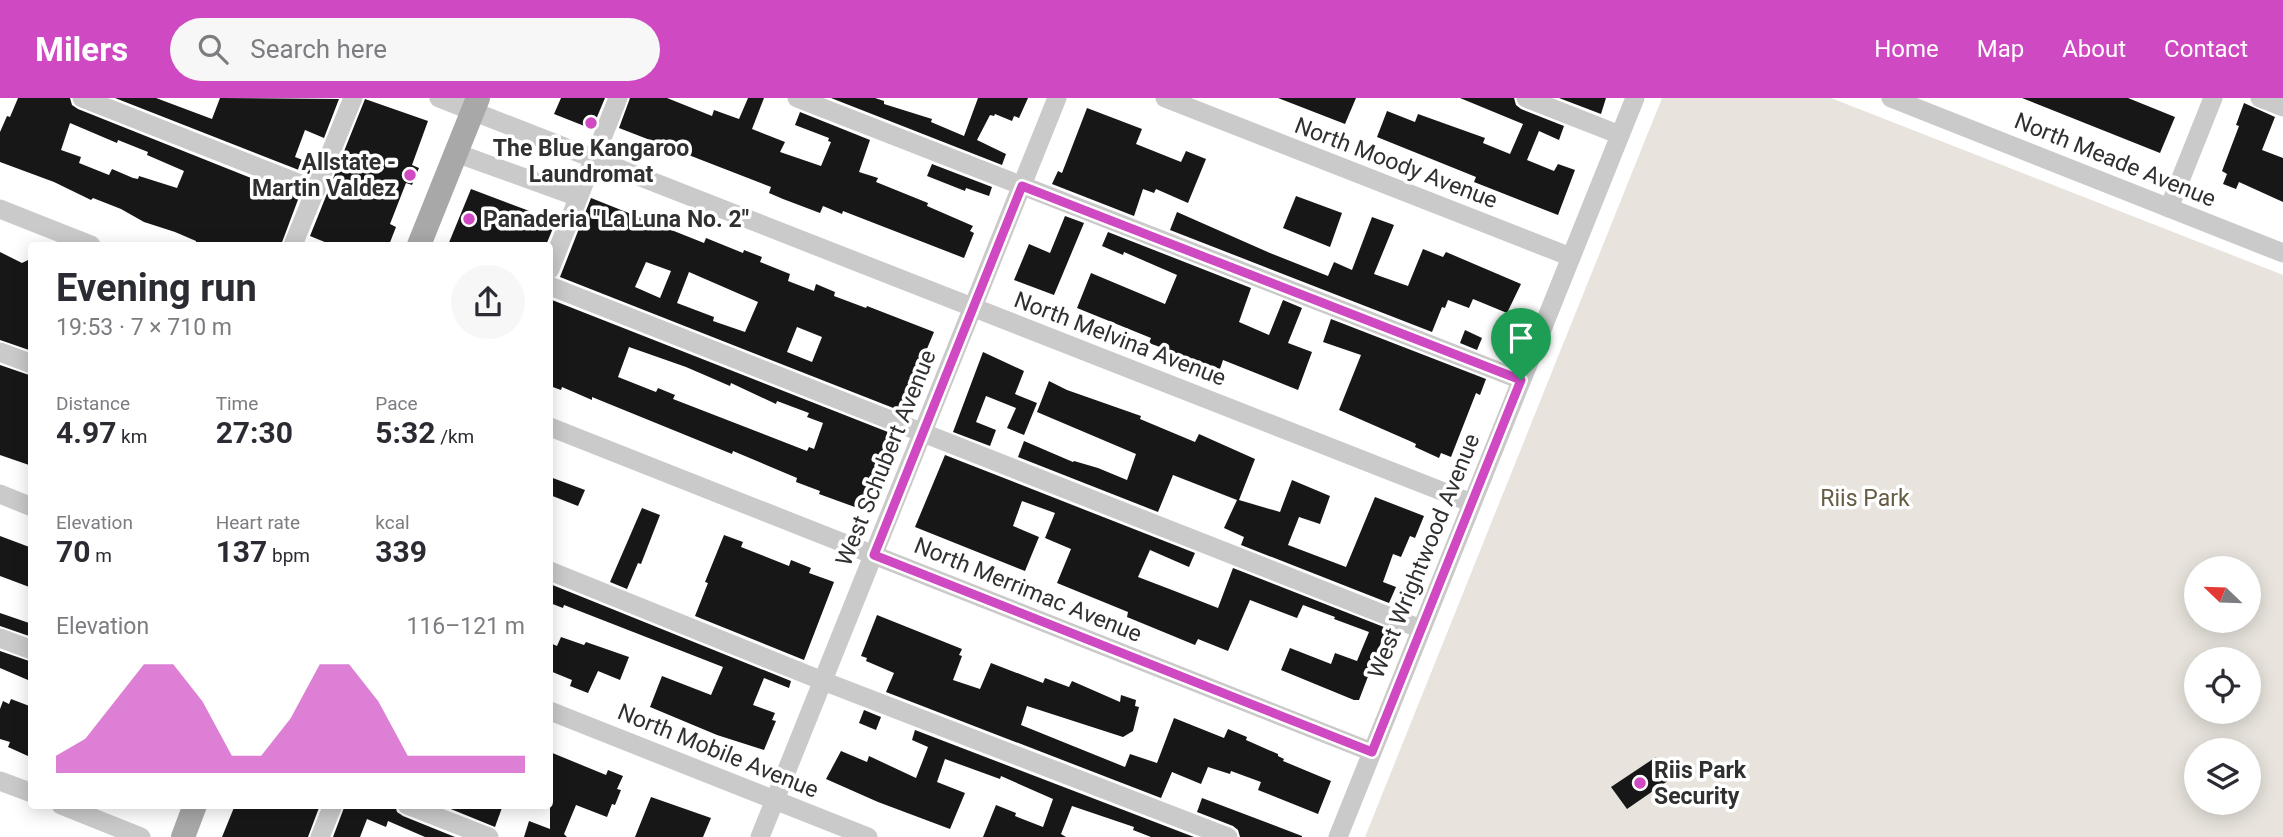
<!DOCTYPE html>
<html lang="en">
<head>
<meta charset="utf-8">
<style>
	body { margin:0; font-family:Roboto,sans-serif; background:#f7f7f7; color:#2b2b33; height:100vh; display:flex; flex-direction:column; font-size:26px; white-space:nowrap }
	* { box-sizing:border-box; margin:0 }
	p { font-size:23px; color:#7c7c81 }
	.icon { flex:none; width:38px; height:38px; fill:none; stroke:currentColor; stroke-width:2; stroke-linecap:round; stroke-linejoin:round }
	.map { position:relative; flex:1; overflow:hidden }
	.panel { position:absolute; left:28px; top:144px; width:525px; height:567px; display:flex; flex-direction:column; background:#fff; border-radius:7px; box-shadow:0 4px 18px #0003 }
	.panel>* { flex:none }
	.needle { width:46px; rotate:293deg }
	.tools { position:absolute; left:2184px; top:458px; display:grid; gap:14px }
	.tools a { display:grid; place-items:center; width:77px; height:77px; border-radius:50%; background:#fff; box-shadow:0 4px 18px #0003; font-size:35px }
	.pin { position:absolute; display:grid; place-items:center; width:60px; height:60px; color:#fff; margin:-72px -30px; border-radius:50% 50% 50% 0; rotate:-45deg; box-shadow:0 0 7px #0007 }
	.pin .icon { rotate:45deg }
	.round { display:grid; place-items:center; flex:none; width:74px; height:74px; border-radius:37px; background:#f7f7f7 }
	.summary { display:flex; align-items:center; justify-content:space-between; height:119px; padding:0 28px }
	h1 { font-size:38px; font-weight:700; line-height:52px }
	.figures { display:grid; grid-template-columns:repeat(3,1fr); gap:10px; height:119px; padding:7px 28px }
	.figures div { display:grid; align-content:center }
	.figures b { font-size:30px; font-weight:700 }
	.figures small { font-size:19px; font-weight:400 }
	.figures p { font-size:19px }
	.chart { height:196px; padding:14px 28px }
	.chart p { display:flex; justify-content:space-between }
	.chart svg { width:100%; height:126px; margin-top:7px; fill:#cf4ac2; opacity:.7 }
	header { display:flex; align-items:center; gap:42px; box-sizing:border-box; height:98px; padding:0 35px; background:#cf4ac2; color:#fff }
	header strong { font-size:33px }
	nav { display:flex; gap:38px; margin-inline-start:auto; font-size:24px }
	.search { width:490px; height:63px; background:#f7f7f7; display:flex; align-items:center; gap:18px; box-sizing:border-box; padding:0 24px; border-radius:38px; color:#7c7c81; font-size:26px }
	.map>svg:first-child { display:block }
	.green { fill:#e8e4dd; fill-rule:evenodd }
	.building { fill:#171717; fill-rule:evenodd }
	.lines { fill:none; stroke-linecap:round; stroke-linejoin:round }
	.minor { stroke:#cacaca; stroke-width:19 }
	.major { stroke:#a8a8a8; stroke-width:24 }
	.route-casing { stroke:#fff; stroke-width:14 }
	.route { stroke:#cf4ac2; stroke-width:9 }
	.poi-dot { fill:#cf4ac2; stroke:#fff; stroke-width:2.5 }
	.labels { text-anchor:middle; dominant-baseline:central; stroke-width:7; stroke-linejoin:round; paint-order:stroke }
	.poi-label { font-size:23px; font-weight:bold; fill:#303030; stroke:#fff; text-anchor:start }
	.street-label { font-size:23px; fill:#303030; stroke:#fff }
	.park-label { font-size:23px; fill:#665c43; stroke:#fff }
</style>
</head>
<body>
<header>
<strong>Milers</strong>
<div class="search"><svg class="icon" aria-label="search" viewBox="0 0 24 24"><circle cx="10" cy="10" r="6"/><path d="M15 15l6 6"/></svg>Search here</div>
<nav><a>Home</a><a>Map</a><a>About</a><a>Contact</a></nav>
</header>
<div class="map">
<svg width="2283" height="739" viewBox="0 0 2283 739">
	<rect width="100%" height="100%" fill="#fff"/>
	<!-- green -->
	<path class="green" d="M1662,0H1831L2283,177V739H1365ZM2196,471H2249V523H2196ZM2196,562H2249V614H2196ZM2196,653H2249V705H2196Z"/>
	<!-- building -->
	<g class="building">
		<path d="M18,0H70L72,7L78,11L299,99L281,147H197L196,143L175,134L144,124L121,111L93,100L91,102L54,84L0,64V34L7,18L10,19ZM70,25L117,45L118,42L148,54L147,57L184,73L177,90L139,78L138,81L133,80L112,71L109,77L79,65L81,59L61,52Z"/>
		<polygon points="115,0 156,0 212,21 220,0 339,1 324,40 305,32 295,59 313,66 309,76"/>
		<polygon points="561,0 605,0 592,31 554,16"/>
		<polygon points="630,0 667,0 712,18 714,12 739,21 748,0 764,0 752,31 785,44 780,54 821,68 831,44 828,43 829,40 795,27 800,14 870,42 859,74 878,80 876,84 928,105 927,108 973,128 970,133 974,135 964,160 843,113 842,116 823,108 820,115 783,101 769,95 771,89 619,30"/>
		<polygon points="831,0 875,0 884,3 884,6 932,21 931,24 964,38 978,0 1028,0 1019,20 1014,18 1012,23 995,16 994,18 990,17 977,42 1006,56 1002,67"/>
		<polygon points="1278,0 1356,0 1345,26"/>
		<polygon points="1460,0 1514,0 1516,7 1521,11 1564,28 1559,42 1539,33 1527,62 1554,73 1558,66 1575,72 1558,117 1474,84 1476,79 1377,39 1387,13 1415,24 1418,16 1485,40 1483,45 1510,56 1523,26"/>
		<polygon points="1559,0 1606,0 1601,16"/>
		<polygon points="2022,0 2128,0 2175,19 2160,55"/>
		<polygon points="365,1 428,23 412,67 419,70 412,87 406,85 390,126 396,129 389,147 332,147 310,138"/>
		<polygon points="2244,5 2275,19 2262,52 2283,60 2283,104 2239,84 2236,91 2223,86 2227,76 2222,73 2239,28 2236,27"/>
		<polygon points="1087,10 1142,31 1136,46 1181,64 1186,53 1206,61 1188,105 1156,91 1154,95 1143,91 1134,118 1052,86 1058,73 1062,75"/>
		<polygon points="932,66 992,89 989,98 966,90 965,93 927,78"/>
		<polygon points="471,91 556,123 546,147 448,147"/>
		<polygon points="1296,98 1342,115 1330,149 1283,130"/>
		<path d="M591,100L704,145L706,140L743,155L744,152L762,159L760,164L790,176L788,183L814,193L816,186L835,194L834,198L866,210L867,208L934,234L901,313L560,179ZM646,164L671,173L660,200L635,189ZM689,174L758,204L745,234L713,223L714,219L677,205ZM797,229L822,239L812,264L787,254Z"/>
		<polygon points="1177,114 1270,155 1328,178 1334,164 1352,172 1372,119 1394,127 1374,176 1408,188 1423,151 1443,159 1446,154 1521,186 1507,215 1473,201 1469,210 1448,202 1445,210 1442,209 1432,234 1170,132"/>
		<polygon points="1065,118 1084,125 1054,197 1014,182 1029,146 1050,155"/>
		<polygon points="1108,134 1251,190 1239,224 1269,237 1283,202 1302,210 1288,245 1312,254 1298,292 1223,262 1220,271 1168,252 1149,245 1151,240 1077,210 1091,175 1165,206 1177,177 1124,154 1123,157 1102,148"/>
		<polygon points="0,154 22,165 32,160 32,253 0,242"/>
		<path d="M552,202L893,336L863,412L819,396L820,393L796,384L797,380L733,353L732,356L592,299V302L562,289L561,292L550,288V209ZM629,249L686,269L730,288L731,285L776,306L777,303L809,315L807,319L823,325L814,351L809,349L807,353L673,301L675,297L658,290L656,294L618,279Z"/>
		<polygon points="1331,221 1486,281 1480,297 1476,295 1451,359 1441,355 1439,360 1415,349 1416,346 1412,344 1339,312 1361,257 1323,244"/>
		<polygon points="1465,232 1482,240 1477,252 1460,245"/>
		<polygon points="983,254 1024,273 1015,296 1037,305 1024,337 1007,330 1016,310 986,298 976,324 996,332 990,348 953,334"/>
		<polygon points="0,267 32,278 32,368 0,357"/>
		<polygon points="1049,283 1067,292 1141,318 1140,321 1195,344 1199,336 1255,361 1239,402 1280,414 1292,382 1330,398 1320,426 1299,419 1288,447 1346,469 1375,399 1424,418 1415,440 1410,438 1401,459 1393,456 1383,484 1396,489 1389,505 1241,447 1244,439 1224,430 1237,402 1173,377 1158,414 1018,359 1024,343 1073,364 1074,363 1098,370 1127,382 1136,356 1037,314"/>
		<polygon points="945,357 1195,455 1189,469 1150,452 1138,479 1172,492 1218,510 1233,470 1389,531 1384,543 1382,542 1359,602 1354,602 1281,572 1290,550 1331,566 1335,555 1357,563 1369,534 1334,521 1335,519 1303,507 1297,520 1250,502 1228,553 1198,541 1195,547 1127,519 1128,514 1057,485 1071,451 1045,440 1055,415 1022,403 1013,428 1039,439 1025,473 915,429"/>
		<polygon points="550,379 585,392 578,408 550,397"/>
		<polygon points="642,410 660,417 641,466 638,465 627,491 610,484"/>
		<polygon points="724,437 743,444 741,449 789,468 791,462 811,470 809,475 834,484 804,562 695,518 708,485 705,484"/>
		<polygon points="0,438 32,450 32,490 0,478"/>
		<polygon points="550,486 791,583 789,590 764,580 753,607 775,615 772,622 776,623 764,652 717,637 650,609 662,578 711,597 723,569 564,507 563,510 550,505"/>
		<polygon points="0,515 32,526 32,539 0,528"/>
		<polygon points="877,517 962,551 959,557 962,558 953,582 980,591 991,565 1043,585 1045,580 1069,589 1072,583 1120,604 1121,597 1136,602 1135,608 1139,609 1133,633 1123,639 1027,608 1021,627 1125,669 1130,656 1157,665 1174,620 1224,640 1228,631 1247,639 1246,642 1278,656 1278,658 1284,661 1283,663 1331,683 1318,716 1258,692 1261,684 1231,673 1230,676 1208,669 1201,686 1172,674 1161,700 886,594 894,575 866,563 867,560 861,558"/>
		<polygon points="561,539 584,547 586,544 629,559 620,582 598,573 588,595 570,588 572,582 550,573 550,545 557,548"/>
		<polygon points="0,553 32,564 32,573 28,582 0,570"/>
		<polygon points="11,601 32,609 32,650 28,658 8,649 10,644 0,641 0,611 3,603 9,606"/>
		<polygon points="864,612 881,619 876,632 859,625"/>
		<polygon points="915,632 1194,739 1151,739 1133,732 1134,729 1072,708 1061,736 1066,739 983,739 996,707 1016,715 1015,718 1043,729 1053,701 1001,678 1000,681 945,661 937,684 965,695 950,731 878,704 826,681 841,653 867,664 869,658 916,680 928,649 912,642"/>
		<polygon points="550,654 606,677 608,672 623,678 617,691 621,692 615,707 612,706 607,719 576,707 564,736 567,739 524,739 529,723 550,731"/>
		<polygon points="1656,659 1669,679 1667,680 1669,682 1627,711 1611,689"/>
		<polygon points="651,699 711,720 703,739 635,739"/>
		<polygon points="1202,700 1302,738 1302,739 1240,739 1238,732 1233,728 1197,714"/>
		<polygon points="235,707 320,707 308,739 222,739"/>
		<polygon points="345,707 395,707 397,714 403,718 455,739 425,739 388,723 386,729 367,721 360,739 333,739"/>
		<polygon points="441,707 503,707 495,729"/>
	</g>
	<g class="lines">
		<!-- minor -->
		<g class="minor">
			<polyline points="82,0 316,92"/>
			<polyline points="439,0 1472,405"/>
			<polyline points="797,0 1521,282"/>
			<polyline points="1165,0 1571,159"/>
			<polyline points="1526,0 1620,37"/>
			<polyline points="1891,0 2283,155"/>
			<polyline points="2260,0 2283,9"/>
			<polyline points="456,55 578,99"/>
			<polyline points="2169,110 2213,0"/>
			<polyline points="0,111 91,147"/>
			<polyline points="293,147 353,0"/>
			<polyline points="550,171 618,0"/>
			<polyline points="550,188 1421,531"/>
			<polyline points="0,254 32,266"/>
			<polyline points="550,329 1372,654"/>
			<polyline points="0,396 32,409"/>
			<polyline points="550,473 823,583 1228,739"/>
			<polyline points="0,540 32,552"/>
			<polyline points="550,613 868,739"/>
			<polyline points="0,683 32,695"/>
			<polyline points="61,707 141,739"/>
			<polyline points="407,707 489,739"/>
			<polyline points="320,739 333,707"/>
			<polyline points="760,739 1057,0"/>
			<polyline points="1338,739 1635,0"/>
		</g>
		<!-- major -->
		<g class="major">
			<polyline points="419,147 478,0"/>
			<polyline points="183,739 195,707"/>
		</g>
	</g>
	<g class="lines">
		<!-- route casing -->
		<g class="route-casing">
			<polygon id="route" points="1022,88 1521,282 1372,654 874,457"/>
		</g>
		<!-- route -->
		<use href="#route" class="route"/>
	</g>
	<!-- markers -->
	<g class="poi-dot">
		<circle cx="591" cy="25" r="7"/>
		<circle cx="410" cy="77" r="7"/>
		<circle cx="469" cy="121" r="7"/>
		<circle cx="1640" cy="685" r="7"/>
	</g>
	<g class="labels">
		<!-- poi labels -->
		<g class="poi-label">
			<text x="591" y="50" text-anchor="middle">The Blue Kangaroo<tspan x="591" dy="26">Laundromat</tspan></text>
			<text x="396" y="64" text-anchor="end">Allstate -<tspan x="396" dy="26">Martin Valdez</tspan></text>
			<text x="483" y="121">Panaderia "La Luna No. 2"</text>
			<text x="1654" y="672">Riis Park<tspan x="1654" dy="26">Security</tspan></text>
		</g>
		<!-- street labels -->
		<g class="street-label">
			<text transform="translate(2115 62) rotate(22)">North Meade Avenue</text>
			<text transform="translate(1396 65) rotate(21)">North Moody Avenue</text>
			<text transform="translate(1120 241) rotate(21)">North Melvina Avenue</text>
			<text transform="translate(886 360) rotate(-68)">West Schubert Avenue</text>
			<text transform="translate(1424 458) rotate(-68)">West Wrightwood Avenue</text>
			<text transform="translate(1028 492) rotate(22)">North Merrimac Avenue</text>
			<text transform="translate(718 653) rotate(22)">North Mobile Avenue</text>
		</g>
		<!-- park labels -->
		<g class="park-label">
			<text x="1865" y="400">Riis Park</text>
		</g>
	</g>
</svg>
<div class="tools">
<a><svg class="needle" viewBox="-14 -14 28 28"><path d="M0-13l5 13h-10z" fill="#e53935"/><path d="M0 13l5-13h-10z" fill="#7c7c81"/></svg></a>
<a><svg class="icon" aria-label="locate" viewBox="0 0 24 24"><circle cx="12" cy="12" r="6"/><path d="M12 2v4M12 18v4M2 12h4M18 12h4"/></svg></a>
<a><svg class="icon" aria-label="layers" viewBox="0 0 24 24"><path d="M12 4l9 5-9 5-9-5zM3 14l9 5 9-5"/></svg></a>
</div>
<div class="pin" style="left:1521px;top:282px;background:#1e9e55"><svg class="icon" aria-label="arrive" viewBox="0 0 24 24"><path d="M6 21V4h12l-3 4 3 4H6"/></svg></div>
<section class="panel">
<div class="summary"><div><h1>Evening run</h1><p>19:53 · 7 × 710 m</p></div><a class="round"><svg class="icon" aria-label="share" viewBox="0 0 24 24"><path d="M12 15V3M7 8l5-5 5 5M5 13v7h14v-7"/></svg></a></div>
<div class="figures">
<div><p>Distance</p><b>4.97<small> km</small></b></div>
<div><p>Time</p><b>27:30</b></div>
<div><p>Pace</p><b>5:32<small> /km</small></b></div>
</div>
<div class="figures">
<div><p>Elevation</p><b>70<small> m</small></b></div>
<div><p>Heart rate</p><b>137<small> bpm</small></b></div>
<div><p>kcal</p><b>339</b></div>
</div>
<div class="chart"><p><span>Elevation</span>116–121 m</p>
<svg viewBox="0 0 160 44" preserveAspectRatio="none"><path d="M0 44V38L10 32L20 19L30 6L40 6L50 19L60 38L70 38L80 25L90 6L100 6L110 19L120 38L130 38L140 38L150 38L160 38V44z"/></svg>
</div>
</section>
</div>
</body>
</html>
